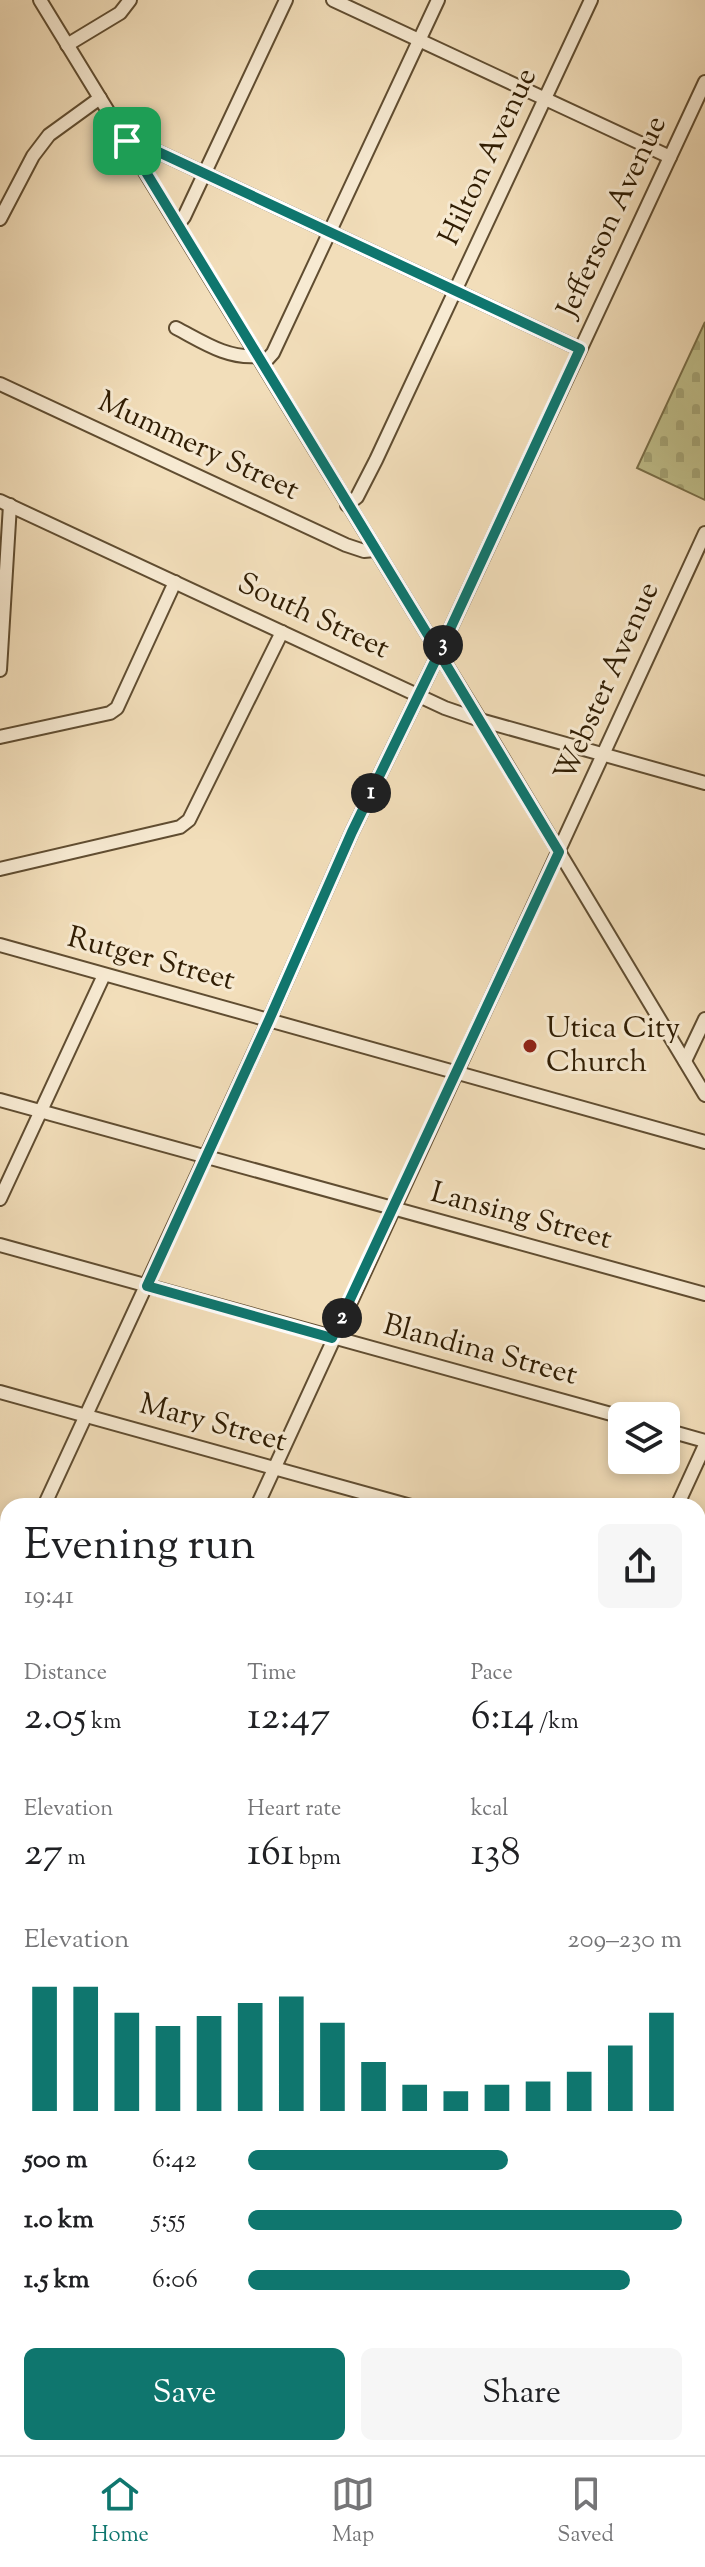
<!DOCTYPE html>
<html lang="en">
<head>
<meta charset="utf-8">
<style>
	body { margin:0; font-family:"Sorts Mill Goudy",serif; background:#f6f6f6; color:#202124; height:100vh; display:flex; flex-direction:column; font-size:30px; white-space:nowrap }
	* { box-sizing:border-box; margin:0 }
	p { font-size:26px; color:#757577 }
	.icon { flex:none; width:44px; height:44px; fill:none; stroke:currentColor; stroke-width:2; stroke-linecap:round; stroke-linejoin:round }
	.map { position:relative; flex:1; overflow:hidden }
	.side { position:absolute; left:0px; top:1498px; width:706px; height:958px; display:flex; flex-direction:column; background:#fff; border-radius:24px 24px 0 0; box-shadow:0 4px 12px #0003 }
	.side>* { flex:none }
	.fabs { position:absolute; left:608px; top:1402px; display:grid; gap:16px }
	.fabs a { display:grid; place-items:center; width:72px; height:72px; border-radius:12px; background:#fff; box-shadow:0 4px 12px #0003; font-size:40px }
	.pin { position:absolute; display:grid; place-items:center; width:68px; height:68px; color:#fff; margin:-34px; border-radius:16px; box-shadow:0 4px 12px #0006 }
	.km { position:absolute; width:40px; height:40px; margin:-20px; border-radius:50%; background:#222; color:#fff; font-size:22px; line-height:40px; text-align:center }
	.round { display:grid; place-items:center; flex:none; width:84px; height:84px; border-radius:12px; background:#f6f6f6 }
	.head { display:flex; align-items:center; justify-content:space-between; height:136px; padding:0 24px }
	h1 { font-size:44px; font-weight:600; line-height:60px }
	.metrics { display:grid; grid-template-columns:repeat(3,1fr); gap:12px; height:136px; padding:8px 24px }
	.metrics div { display:grid; align-content:center }
	.metrics b { font-size:40px; font-weight:600 }
	.metrics small { font-size:22px; font-weight:400 }
	.metrics p { font-size:22px }
	.chart { height:224px; padding:16px 24px }
	.chart p { display:flex; justify-content:space-between }
	.chart svg { width:100%; height:144px; margin-top:8px; stroke:#0f766e; stroke-width:6 }
	.action { display:flex; gap:16px; margin-top:auto; padding:16px 24px }
	.action a { flex:1; height:92px; border-radius:12px; background:#0f766e; color:#fff; font-size:32px; font-weight:600; line-height:92px; text-align:center }
	.action a+a { background:#f6f6f6; color:#202124 }
	ul { padding:0 24px; list-style:none; font-size:26px }
	li { display:grid; grid-template-columns:128px 96px 1fr; align-items:center; height:60px }
	li i { height:20px; border-radius:10px; background:#0f766e }
	.tabs { display:flex; justify-content:space-around; align-items:center; height:112px; border-top:2px solid #e0e0e0; background:#fff; font-size:22px; color:#757577 }
	.tabs a { display:grid; justify-items:center; gap:4px }
	.tabs .on { color:#0f766e }
	.map>svg:first-child { display:block }
	.cemetery { fill:url(#cemetery-stones); stroke:#786e48; stroke-width:2 }
	.lines { fill:none; stroke-linecap:round; stroke-linejoin:round }
	.minor-casing { stroke:#604d31; stroke-width:16 }
	.major-casing { stroke:#301d03; stroke-width:20 }
	.minor { stroke:#f7ead2; stroke-width:12 }
	.major { stroke:#f2deba; stroke-width:16 }
	.route-casing { stroke:#fff; stroke-width:16 }
	.route { stroke:#0f766e; stroke-width:10 }
	.poi-dot { fill:#8f2418; stroke:#f7ead2; stroke-width:3 }
	.labels { text-anchor:middle; dominant-baseline:central; stroke-width:6; stroke-linejoin:round; paint-order:stroke }
	.street-label { font-size:30px; fill:#301d03; stroke:#f7ead2 }
	.poi-label { font-size:30px; fill:#301d03; stroke:#f7ead2; text-anchor:start }
</style>
</head>
<body>
<div class="map">
<svg width="705" height="2455" viewBox="0 0 705 2455">
	<defs>
		<pattern id="cemetery-stones" width="16" height="16" patternUnits="userSpaceOnUse" patternTransform="scale(2)"><rect width="16" height="16" fill="#c0c08c"/><path d="M2 7V4a2 2 0 0 1 4 0v3zM10 15v-3a2 2 0 0 1 4 0v3z" fill="#a5a577"/></pattern>
	</defs>
	<rect width="100%" height="100%" fill="#f2deba"/>
	<filter id="stains"><feTurbulence type="fractalNoise" baseFrequency=".0025" numOctaves="4"/><feColorMatrix values="0 0 0 0 .2 0 0 0 0 .09 0 0 0 0 .02 0 0 0 .5 -.17"/></filter>
	<radialGradient id="worn" r=".72"><stop offset=".6" stop-color="#630" stop-opacity="0"/><stop offset="1" stop-color="#630" stop-opacity=".3"/></radialGradient>
	<!-- cemetery -->
	<polygon class="cemetery" points="705,322 705,500 637,468"/>
	<g class="lines">
		<!-- minor casing -->
		<g class="minor-casing">
			<g id="minor">
				<polyline points="40,0 480,720 705,1095"/>
				<polyline points="333,0 670,157"/>
				<polyline points="67,45 120,13 130,0"/>
				<polyline points="127,141 137,142 580,349"/>
				<polyline points="0,219 33,156 49,135 100,98"/>
				<polyline points="178,225 184,217 286,0"/>
				<path d="M176,328C203,342 227,359 258,356"/>
				<polyline points="263,364 273,353 438,0"/>
				<polyline points="0,384 346,545 364,551 375,550"/>
				<polyline points="0,501 445,708 480,720 705,783"/>
				<polyline points="347,505 357,497 376,460 591,0"/>
				<polyline points="0,670 10,505"/>
				<polyline points="0,737 110,713 117,708 175,582"/>
				<polyline points="0,869 180,827 189,820 282,632"/>
				<polyline points="0,945 705,1142"/>
				<polyline points="685,1061 705,1019"/>
				<polyline points="0,1100 705,1294"/>
				<polyline points="0,1199 104,975"/>
				<polyline points="0,1245 622,1417"/>
				<polyline points="0,1392 411,1506"/>
				<polyline points="666,1430 705,1441"/>
				<polyline points="44,1506 269,1020 352,832 439,653 705,82"/>
				<polyline points="257,1506 705,533"/>
				<polyline points="677,1506 705,1445"/>
				<polyline points="698,1586 705,1588"/>
				<polyline points="0,1602 8,1585"/>
				<polyline points="0,1730 8,1732"/>
				<polyline points="698,1734 705,1736"/>
				<polyline points="0,1868 8,1872"/>
				<polyline points="698,1922 705,1924"/>
				<polyline points="0,2012 8,2015"/>
				<polyline points="0,2063 8,2046"/>
				<polyline points="698,2069 705,2071"/>
				<polyline points="698,2215 705,2216"/>
				<polyline points="587,2455 589,2448"/>
			</g>
		</g>
		<!-- major casing -->
		<g class="major-casing">
			<g id="major">
				<polyline points="0,2146 8,2148"/>
				<polyline points="698,2362 705,2364"/>
				<polyline points="0,2448 31,2455"/>
			</g>
		</g>
		<!-- minor -->
		<use href="#minor" class="minor"/>
		<!-- major -->
		<use href="#major" class="major"/>
	</g>
	<g class="lines">
		<!-- route casing -->
		<g class="route-casing">
			<polyline id="route" points="127,141 439,653 352,832 269,1020 147,1286 332,1338 559,852 439,653 580,349 137,142 127,141"/>
		</g>
		<!-- route -->
		<use href="#route" class="route"/>
	</g>
	<!-- markers -->
	<circle class="poi-dot" cx="530" cy="1046" r="8"/>
	<g class="labels">
		<!-- street labels -->
		<g class="street-label">
			<text transform="translate(489 157) rotate(-65)">Hilton Avenue</text>
			<text transform="translate(613 217) rotate(-65)">Jefferson Avenue</text>
			<text transform="translate(198 447) rotate(25)">Mummery Street</text>
			<text transform="translate(313 617) rotate(25)">South Street</text>
			<text transform="translate(608 682) rotate(-66)">Webster Avenue</text>
			<text transform="translate(151 960) rotate(15)">Rutger Street</text>
			<text transform="translate(521 1217) rotate(15)">Lansing Street</text>
			<text transform="translate(480 1351) rotate(15)">Blandina Street</text>
			<text transform="translate(213 1424) rotate(15)">Mary Street</text>
		</g>
		<!-- poi labels -->
		<g class="poi-label">
			<text x="546" y="1029">Utica City<tspan x="546" dy="34">Church</tspan></text>
		</g>
	</g>
	<rect width="100%" height="100%" filter="url(#stains)"/>
	<rect width="100%" height="100%" fill="url(#worn)"/>
</svg>
<div class="fabs">
<a><svg class="icon" aria-label="layers" viewBox="0 0 24 24"><path d="M12 4l9 5-9 5-9-5zM3 14l9 5 9-5"/></svg></a>
</div>
<div class="pin" style="left:127px;top:141px;background:#1e9e55"><svg class="icon" aria-label="arrive" viewBox="0 0 24 24"><path d="M6 21V4h12l-3 4 3 4H6"/></svg></div>
<b class="km" style="left:371px;top:793px">1</b>
<b class="km" style="left:342px;top:1318px">2</b>
<b class="km" style="left:443px;top:645px">3</b>
<section class="side">
<div class="head"><div><h1>Evening run</h1><p>19:41</p></div><a class="round"><svg class="icon" aria-label="share" viewBox="0 0 24 24"><path d="M12 15V3M7 8l5-5 5 5M5 13v7h14v-7"/></svg></a></div>
<div class="metrics">
<div><p>Distance</p><b>2.05<small> km</small></b></div>
<div><p>Time</p><b>12:47</b></div>
<div><p>Pace</p><b>6:14<small> /km</small></b></div>
</div>
<div class="metrics">
<div><p>Elevation</p><b>27<small> m</small></b></div>
<div><p>Heart rate</p><b>161<small> bpm</small></b></div>
<div><p>kcal</p><b>138</b></div>
</div>
<div class="chart"><p><span>Elevation</span>209–230 m</p>
<svg viewBox="0 0 160 44" preserveAspectRatio="none"><path d="M5 44V6M15 44V6M25 44V14M35 44V18M45 44V15M55 44V11M65 44V9M75 44V17M85 44V29M95 44V36M105 44V38M115 44V36M125 44V35M135 44V32M145 44V24M155 44V14"/></svg>
</div>
<ul>
<li><b>500 m</b>6:42<i style="width:60%"></i></li>
<li><b>1.0 km</b>5:55<i style="width:100%"></i></li>
<li><b>1.5 km</b>6:06<i style="width:88%"></i></li>
</ul>
<div class="action"><a>Save</a><a>Share</a></div>
</section>
</div>
<nav class="tabs">
<a class="on"><svg class="icon" aria-label="home" viewBox="0 0 24 24"><path d="M3 11l9-7 9 7M6 9v11h12V9"/></svg>Home</a>
<a><svg class="icon" aria-label="map" viewBox="0 0 24 24"><path d="M3 6l6-2 6 2 6-2v14l-6 2-6-2-6 2zM9 4v14M15 6v14"/></svg>Map</a>
<a><svg class="icon" aria-label="saved" viewBox="0 0 24 24"><path d="M7 4h10v16l-5-4-5 4z"/></svg>Saved</a>
</nav>
</body>
</html>
